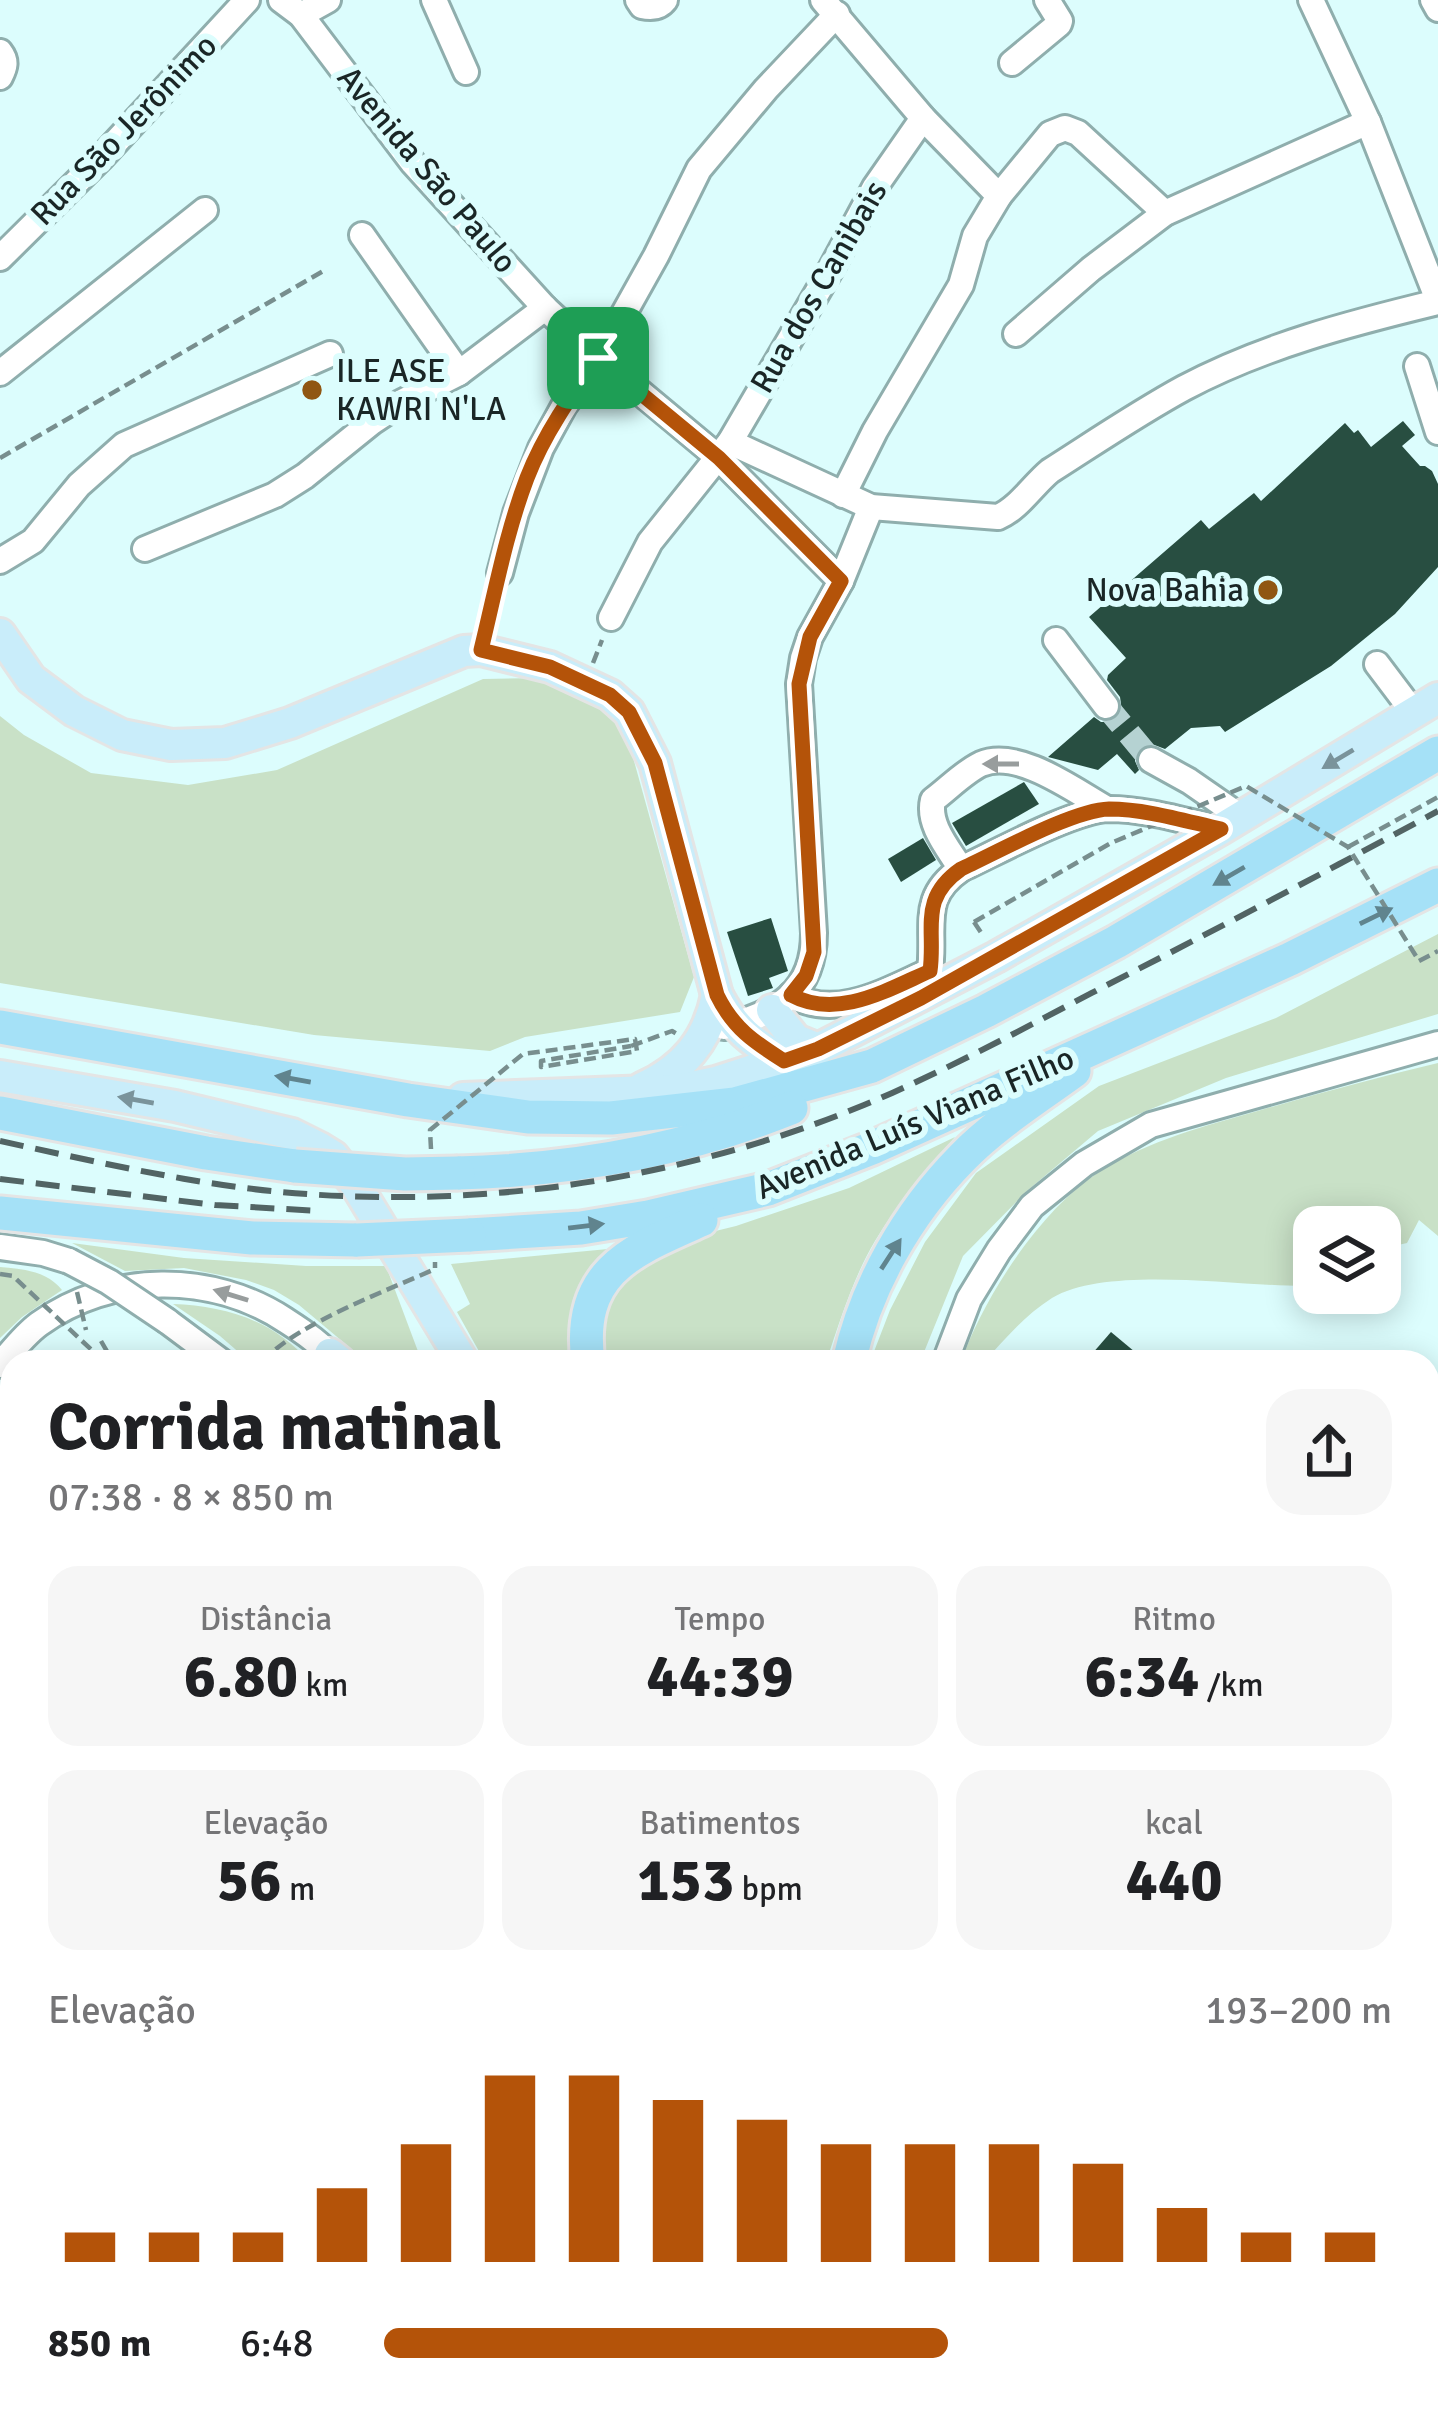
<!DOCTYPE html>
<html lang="pt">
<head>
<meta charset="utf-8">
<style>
	body { margin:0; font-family:Signika,sans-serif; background:#f6f6f6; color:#202124; height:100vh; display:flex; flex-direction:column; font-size:45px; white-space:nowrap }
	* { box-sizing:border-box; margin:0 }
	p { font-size:39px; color:#757577 }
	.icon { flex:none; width:66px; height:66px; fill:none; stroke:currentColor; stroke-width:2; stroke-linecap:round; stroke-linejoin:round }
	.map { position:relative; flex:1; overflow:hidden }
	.drawer { position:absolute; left:0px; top:1350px; width:1440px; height:1065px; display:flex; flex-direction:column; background:#fff; border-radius:36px 36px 0 0; box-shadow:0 6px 30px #0003 }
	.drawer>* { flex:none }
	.buttons { position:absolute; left:1293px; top:1206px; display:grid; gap:24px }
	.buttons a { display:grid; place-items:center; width:108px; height:108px; border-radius:24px; background:#fff; box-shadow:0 6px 30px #0003; font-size:60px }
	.pin { position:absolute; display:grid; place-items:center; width:102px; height:102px; color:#fff; margin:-51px; border-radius:24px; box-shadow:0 6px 18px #0006 }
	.round { display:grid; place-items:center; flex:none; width:126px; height:126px; border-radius:36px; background:#f6f6f6 }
	.overview { display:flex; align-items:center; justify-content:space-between; height:204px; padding:0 48px }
	h1 { font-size:66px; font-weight:700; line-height:90px }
	.figures { display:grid; grid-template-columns:repeat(3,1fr); gap:18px; height:204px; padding:12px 48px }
	.figures div { display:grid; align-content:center; border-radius:30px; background:#f6f6f6; text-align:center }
	.figures b { font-size:60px; font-weight:700 }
	.figures small { font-size:33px; font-weight:400 }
	.figures p { font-size:33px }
	.chart { height:336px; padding:24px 48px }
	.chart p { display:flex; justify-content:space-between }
	.chart svg { width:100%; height:216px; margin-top:12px; stroke:#b45309; stroke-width:6 }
	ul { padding:0 48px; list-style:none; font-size:39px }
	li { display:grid; grid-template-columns:192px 144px 1fr; align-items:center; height:90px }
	li i { height:30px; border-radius:15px; background:#b45309 }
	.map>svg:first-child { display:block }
	.green { fill:#c9e1c7 }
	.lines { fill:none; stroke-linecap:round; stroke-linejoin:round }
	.river { stroke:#c3dffc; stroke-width:39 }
	.building { fill:#284e41 }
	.minor-tunnel { stroke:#b5d2d2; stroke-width:24; stroke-dasharray:24 12; stroke-linecap:butt }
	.minor-casing { stroke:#8faead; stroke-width:30 }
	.major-casing { stroke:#e4e5e5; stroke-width:36 }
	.highway-casing { stroke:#e4e5e5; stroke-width:39 }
	.path { stroke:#788e8e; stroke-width:4.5; stroke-dasharray:12 6; stroke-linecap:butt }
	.minor { stroke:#fff; stroke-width:24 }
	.major { stroke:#c9edfa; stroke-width:30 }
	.highway { stroke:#a5e1f7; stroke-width:33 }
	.rail { stroke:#526464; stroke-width:6; stroke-dasharray:24 12; stroke-linecap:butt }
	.minor-bridge-casing { stroke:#8faead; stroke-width:30; stroke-linecap:butt }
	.highway-bridge-casing { stroke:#e4e5e5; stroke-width:39; stroke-linecap:butt }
	.path-bridge { stroke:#788e8e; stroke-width:4.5; stroke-dasharray:12 6; stroke-linecap:butt }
	.minor-bridge { stroke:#fff; stroke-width:24 }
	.highway-bridge { stroke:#a5e1f7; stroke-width:33 }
	.oneway { fill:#7a939b }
	.oneway2 { fill:#989d9d }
	.oneway3 { fill:#60848e }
	.route-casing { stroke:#fff; stroke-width:24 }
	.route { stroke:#b45309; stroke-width:15 }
	.poi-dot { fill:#905612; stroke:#dcfdfd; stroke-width:4.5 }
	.labels { text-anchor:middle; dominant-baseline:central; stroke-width:12; stroke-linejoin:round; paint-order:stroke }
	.street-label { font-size:33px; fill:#1a2626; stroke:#dcfdfd }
	.poi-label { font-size:33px; fill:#1a2626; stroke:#dcfdfd; text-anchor:start }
</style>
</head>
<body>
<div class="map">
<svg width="1438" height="2414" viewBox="0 0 1438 2414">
	<rect width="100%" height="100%" fill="#dcfdfd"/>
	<!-- green -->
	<g class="green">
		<polygon points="543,678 591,696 624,725 694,977 680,1012 525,1037 490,1051 314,1035 0,983 0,716 24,735 91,773 188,785 277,770 483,679"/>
		<polygon points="1438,934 1438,1014 1226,1078 1098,1131 1027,1191 963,1256 920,1362 870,1362 890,1310 925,1242 976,1173 1099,1086 1276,1018"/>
		<path d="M1438,1063V1236L1419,1220L1407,1243L1380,1249V1227H1314V1280L1303,1286C1237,1286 1107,1265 1052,1298C1025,1315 1005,1339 984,1362H961C983,1298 1041,1209 1099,1172C1149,1140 1205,1126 1261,1110C1320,1093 1379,1077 1438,1063Z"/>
		<path d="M955,1137C926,1170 898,1203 875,1241C853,1278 840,1321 826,1362H598L610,1287L687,1238L736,1226L849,1188Z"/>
		<polygon points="72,1243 184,1258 306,1266 386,1266 422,1362 367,1362 299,1305 274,1290 246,1280 184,1268 125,1271"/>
		<path d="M608,1249C570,1288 565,1308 572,1362H485L457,1312L470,1304L451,1264Z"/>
		<path d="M0,1267C23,1269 47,1271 62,1290L22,1317L0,1338Z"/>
		<path d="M173,1304C225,1306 274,1320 309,1362H250L220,1336Z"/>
		<polygon points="12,1383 12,1429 0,1446 0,1399"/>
		<polygon points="0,2168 12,2176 12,2221 0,2213"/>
		<polygon points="391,2403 448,2403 464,2414 407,2414"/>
	</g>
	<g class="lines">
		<!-- river -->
		<g class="river">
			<polyline points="0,2151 12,2159"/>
			<polyline points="368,2403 384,2414"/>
		</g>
	</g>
	<!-- building -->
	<g class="building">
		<polygon points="1403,421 1415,435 1402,446 1420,466 1425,466 1432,471 1438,484 1438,567 1395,614 1331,666 1225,732 1220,726 1191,728 1165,749 1152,744 1142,747 1136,753 1135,761 1139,770 1135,774 1117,754 1098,770 1048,757 1094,717 1101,722 1109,722 1117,718 1122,711 1120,697 1107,680 1108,675 1126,658 1089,617 1201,520 1209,529 1254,493 1261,501 1345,423 1354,433 1358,430 1371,447"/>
		<polygon points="1024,782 1039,804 966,846 952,823"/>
		<polygon points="923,838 936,860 901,882 888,859"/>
		<polygon points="771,918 788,971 769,978 773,988 748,996 727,932"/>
		<polygon points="1111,1332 1147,1362 1085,1362"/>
	</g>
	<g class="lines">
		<!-- minor-tunnel -->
		<polyline class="minor-tunnel" points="1106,706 1151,760"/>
		<!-- minor casing -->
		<g class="minor-casing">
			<g id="minor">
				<polyline points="281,0 301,15 413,163 545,308 599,358 719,458 841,581"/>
				<polyline points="434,0 466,72"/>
				<path d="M638,0L642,6C651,8 659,8 665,0"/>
				<polyline points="823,0 923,118 999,196 1050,134 1065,128 1078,133 1165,213"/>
				<polyline points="1311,0 1368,122 1438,300"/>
				<polyline points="1433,0 1438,9"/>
				<polyline points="301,15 328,0"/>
				<path d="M0,52C7,61 5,67 0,77"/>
				<polyline points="1012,63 1059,24 1060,21 1047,0"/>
				<polyline points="362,235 459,373"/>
				<polyline points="0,258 102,157 247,0"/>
				<polyline points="1016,334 1091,269 1165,213 1368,122"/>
				<polyline points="1417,366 1438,432"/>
				<polyline points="0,373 205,210"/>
				<path d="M730,442L871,507L998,517C1018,509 1033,485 1050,471C1094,443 1138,413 1184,388C1263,346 1351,323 1438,302"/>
				<polyline points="843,495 875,431 961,285 975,236 999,196"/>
				<polyline points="145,549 275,495 305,476 372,422 402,402 459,373 545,308"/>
				<polyline points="0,561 33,541 79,485 124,445 330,354"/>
				<polyline points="500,573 516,513 541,448 564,406 599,358 656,256 699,169 766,89 837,14"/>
				<polyline points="611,618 650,542 730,442 831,269 875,187 923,118"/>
				<polyline points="1056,640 1106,706"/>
				<polyline points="1377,664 1414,713"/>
				<polyline points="1151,760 1189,781 1241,817"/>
				<path d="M961,869C948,848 927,824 933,800C948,789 964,772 981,764C1018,748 1075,791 1107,809"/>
				<path d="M791,995C837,1021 887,990 930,971"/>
				<path d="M921,998C925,986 931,973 931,959C933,920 923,895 961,869C996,853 1073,810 1109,809C1146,809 1185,821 1221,829"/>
				<path d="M724,1027C777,1013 814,993 814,933L799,684L803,658L810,637L841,581L871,507"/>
				<polyline points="0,1247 43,1253 69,1261"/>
				<polyline points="167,1321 222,1362"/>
				<polyline points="945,1362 969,1299 999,1250 1032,1206 1084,1164 1151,1125 1438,1044"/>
				<path d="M0,1365C12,1351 24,1335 39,1324C111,1272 212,1272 285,1320C302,1331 324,1345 335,1362"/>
				<polyline points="1438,1952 1430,1963 1433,1973 1438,1979"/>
				<polyline points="1428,2037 1438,2043"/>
				<polyline points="0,2060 12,2068"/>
				<polyline points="1428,2072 1438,2077"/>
				<polyline points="1428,2183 1438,2190"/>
				<polyline points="1428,2262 1438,2275"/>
				<polyline points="0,2264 12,2273"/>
				<polyline points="0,2311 12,2320"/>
				<polyline points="1436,2351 1438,2346"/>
				<polyline points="123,2403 137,2414"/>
				<polyline points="509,2403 526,2414"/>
				<polyline points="303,2414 309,2403"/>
				<polyline points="560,2414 567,2403"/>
				<polyline points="1199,2414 1205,2403"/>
				<polyline points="1225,2414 1231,2403"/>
			</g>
		</g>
		<!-- major casing -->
		<g class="major-casing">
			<g id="major">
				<path d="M0,634L31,679L74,711L122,735L171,745L225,743L290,723L464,651L481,650L550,667L610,695L629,712L655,763L717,995C735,1030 751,1041 784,1061"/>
				<polyline points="772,1010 796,1040 818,1049"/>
				<polyline points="0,1076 175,1106 292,1134 320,1148 333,1156 356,1185 463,1362"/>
				<path d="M642,1088C684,1069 708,1040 717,995"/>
				<polyline points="463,1098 677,1090 716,1082 818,1049 996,957 1221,829 1438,698"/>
				<polyline points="330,1354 340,1362"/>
				<polyline points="1428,2125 1438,2132"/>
			</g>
		</g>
		<!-- highway casing -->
		<g class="highway-casing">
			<g id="highway">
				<polyline points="0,1027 408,1100 528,1117 611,1118 735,1104 872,1066 986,1011 1116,942 1438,753"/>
				<polyline points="0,1113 206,1153 295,1166"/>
				<path d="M458,1173C570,1170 686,1150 791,1108"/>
				<polyline points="0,1213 252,1238 357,1240"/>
				<polyline points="469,1235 581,1228 648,1217 768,1189 872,1148 1118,1037 1290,959 1438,885"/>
				<path d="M588,1362C576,1271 631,1251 701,1220"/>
				<path d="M849,1362C866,1286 907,1214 962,1158C994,1125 1037,1098 1074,1071"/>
			</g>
		</g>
		<!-- path -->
		<g class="path">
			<polyline points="0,458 325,270"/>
			<polyline points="486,627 495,591"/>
			<polyline points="593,663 602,640"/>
			<polyline points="1348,847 1438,797"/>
			<polyline points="974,922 984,937"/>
			<polyline points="1419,961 1438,951"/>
			<polyline points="631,1046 672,1031 677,1034"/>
			<polyline points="101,1341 113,1362"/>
			<polyline points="38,1357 42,1354 53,1362"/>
			<polyline points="0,1400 12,1383"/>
			<polyline points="0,2012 12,2020"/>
			<polyline points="588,2404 603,2414"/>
		</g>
		<!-- minor -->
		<use href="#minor" class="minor"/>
		<!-- major -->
		<use href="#major" class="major"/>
		<!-- highway -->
		<use href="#highway" class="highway"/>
		<!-- rail -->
		<g class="rail">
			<path d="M0,1141C74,1157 148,1174 223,1185C297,1196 374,1199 449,1196C591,1190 733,1159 864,1105C948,1070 1028,1026 1109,984C1219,928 1329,870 1438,811"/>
			<polyline points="0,1179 215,1205 320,1211"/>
		</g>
		<!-- minor-bridge casing -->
		<g class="minor-bridge-casing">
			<polyline id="minor-bridge" points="69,1261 109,1282 167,1321"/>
		</g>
		<!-- highway-bridge casing -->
		<g class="highway-bridge-casing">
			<g id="highway-bridge">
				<polyline points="295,1166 405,1174 458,1173"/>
				<polyline points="357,1240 469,1235"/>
			</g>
		</g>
		<!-- path-bridge -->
		<g class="path-bridge">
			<polyline points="974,922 1111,843 1246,786 1348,847 1419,961"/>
			<polyline points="431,1149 430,1130 523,1054 635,1039 637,1051 541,1067 541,1061 631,1046"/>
			<polyline points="0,1274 13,1276 98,1356 114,1362"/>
			<polyline points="77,1292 86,1330"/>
			<path d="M263,1362C291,1326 391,1289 435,1269V1262"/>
		</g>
		<!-- minor-bridge -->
		<use href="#minor-bridge" class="minor-bridge"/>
		<!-- highway-bridge -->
		<use href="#highway-bridge" class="highway-bridge"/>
	</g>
	<!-- one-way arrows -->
	<defs><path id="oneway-solid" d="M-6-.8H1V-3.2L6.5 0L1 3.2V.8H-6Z" transform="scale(3)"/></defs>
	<g class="oneway">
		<use href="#oneway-solid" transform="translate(1338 759) rotate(149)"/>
		<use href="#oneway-solid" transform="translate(136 1100) rotate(-170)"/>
	</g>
	<g class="oneway2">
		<use href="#oneway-solid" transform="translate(1001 764) rotate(-180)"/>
		<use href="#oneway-solid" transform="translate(231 1295) rotate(-163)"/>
	</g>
	<g class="oneway3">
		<use href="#oneway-solid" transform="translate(1229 876) rotate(150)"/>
		<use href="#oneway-solid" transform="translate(1376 916) rotate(-26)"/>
		<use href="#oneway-solid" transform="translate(293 1079) rotate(-170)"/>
		<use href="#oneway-solid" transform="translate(586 1226) rotate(-7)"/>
		<use href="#oneway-solid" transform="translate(891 1254) rotate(-57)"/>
	</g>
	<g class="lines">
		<!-- route casing -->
		<g class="route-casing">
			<path id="route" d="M598,358L719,458L841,581L810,637L799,684L814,952L806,976L791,995C837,1020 887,990 930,971C936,929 918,899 961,869C996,853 1073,810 1109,809C1146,809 1185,821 1221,829L921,998L818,1049L784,1061C754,1042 733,1028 717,995L655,763L629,712L610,695L550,667L481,650C495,593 506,533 527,478C544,434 571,396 598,358Z"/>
		</g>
		<!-- route -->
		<use href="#route" class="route"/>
	</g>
	<!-- markers -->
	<g class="poi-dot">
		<circle cx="312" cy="390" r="12"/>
		<circle cx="1268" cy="590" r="12"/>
	</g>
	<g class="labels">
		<!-- street labels -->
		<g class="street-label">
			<text transform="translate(124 130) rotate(-46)">Rua São Jerônimo</text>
			<text transform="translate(427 170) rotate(50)">Avenida São Paulo</text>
			<text transform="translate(819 287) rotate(-60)">Rua dos Canibais</text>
			<text transform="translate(915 1123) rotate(-23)">Avenida Luís Viana Filho</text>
		</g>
		<!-- poi labels -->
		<g class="poi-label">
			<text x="336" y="371">ILE ASE<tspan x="336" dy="38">KAWRI N'LA</tspan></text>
			<text x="1244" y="590" text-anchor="end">Nova Bahia</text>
		</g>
	</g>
</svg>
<div class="buttons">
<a><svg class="icon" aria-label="layers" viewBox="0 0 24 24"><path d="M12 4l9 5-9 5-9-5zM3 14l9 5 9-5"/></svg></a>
</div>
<div class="pin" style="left:598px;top:358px;background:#1e9e55"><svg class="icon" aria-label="arrive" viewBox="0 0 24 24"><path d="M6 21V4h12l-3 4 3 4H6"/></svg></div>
<section class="drawer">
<div class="overview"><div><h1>Corrida matinal</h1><p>07:38 · 8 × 850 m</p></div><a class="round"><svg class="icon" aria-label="share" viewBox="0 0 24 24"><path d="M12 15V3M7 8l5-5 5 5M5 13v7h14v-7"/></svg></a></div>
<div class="figures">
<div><p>Distância</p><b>6.80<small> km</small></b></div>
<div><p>Tempo</p><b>44:39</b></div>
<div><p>Ritmo</p><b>6:34<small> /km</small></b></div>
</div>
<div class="figures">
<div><p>Elevação</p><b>56<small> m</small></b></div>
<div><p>Batimentos</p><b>153<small> bpm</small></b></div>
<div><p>kcal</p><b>440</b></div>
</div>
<div class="chart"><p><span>Elevação</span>193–200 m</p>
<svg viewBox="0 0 160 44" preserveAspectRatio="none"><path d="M5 44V38M15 44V38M25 44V38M35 44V29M45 44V20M55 44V6M65 44V6M75 44V11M85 44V15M95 44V20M105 44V20M115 44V20M125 44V24M135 44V33M145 44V38M155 44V38"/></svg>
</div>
<ul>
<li><b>850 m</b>6:48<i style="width:56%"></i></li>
</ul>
</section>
</div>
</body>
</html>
